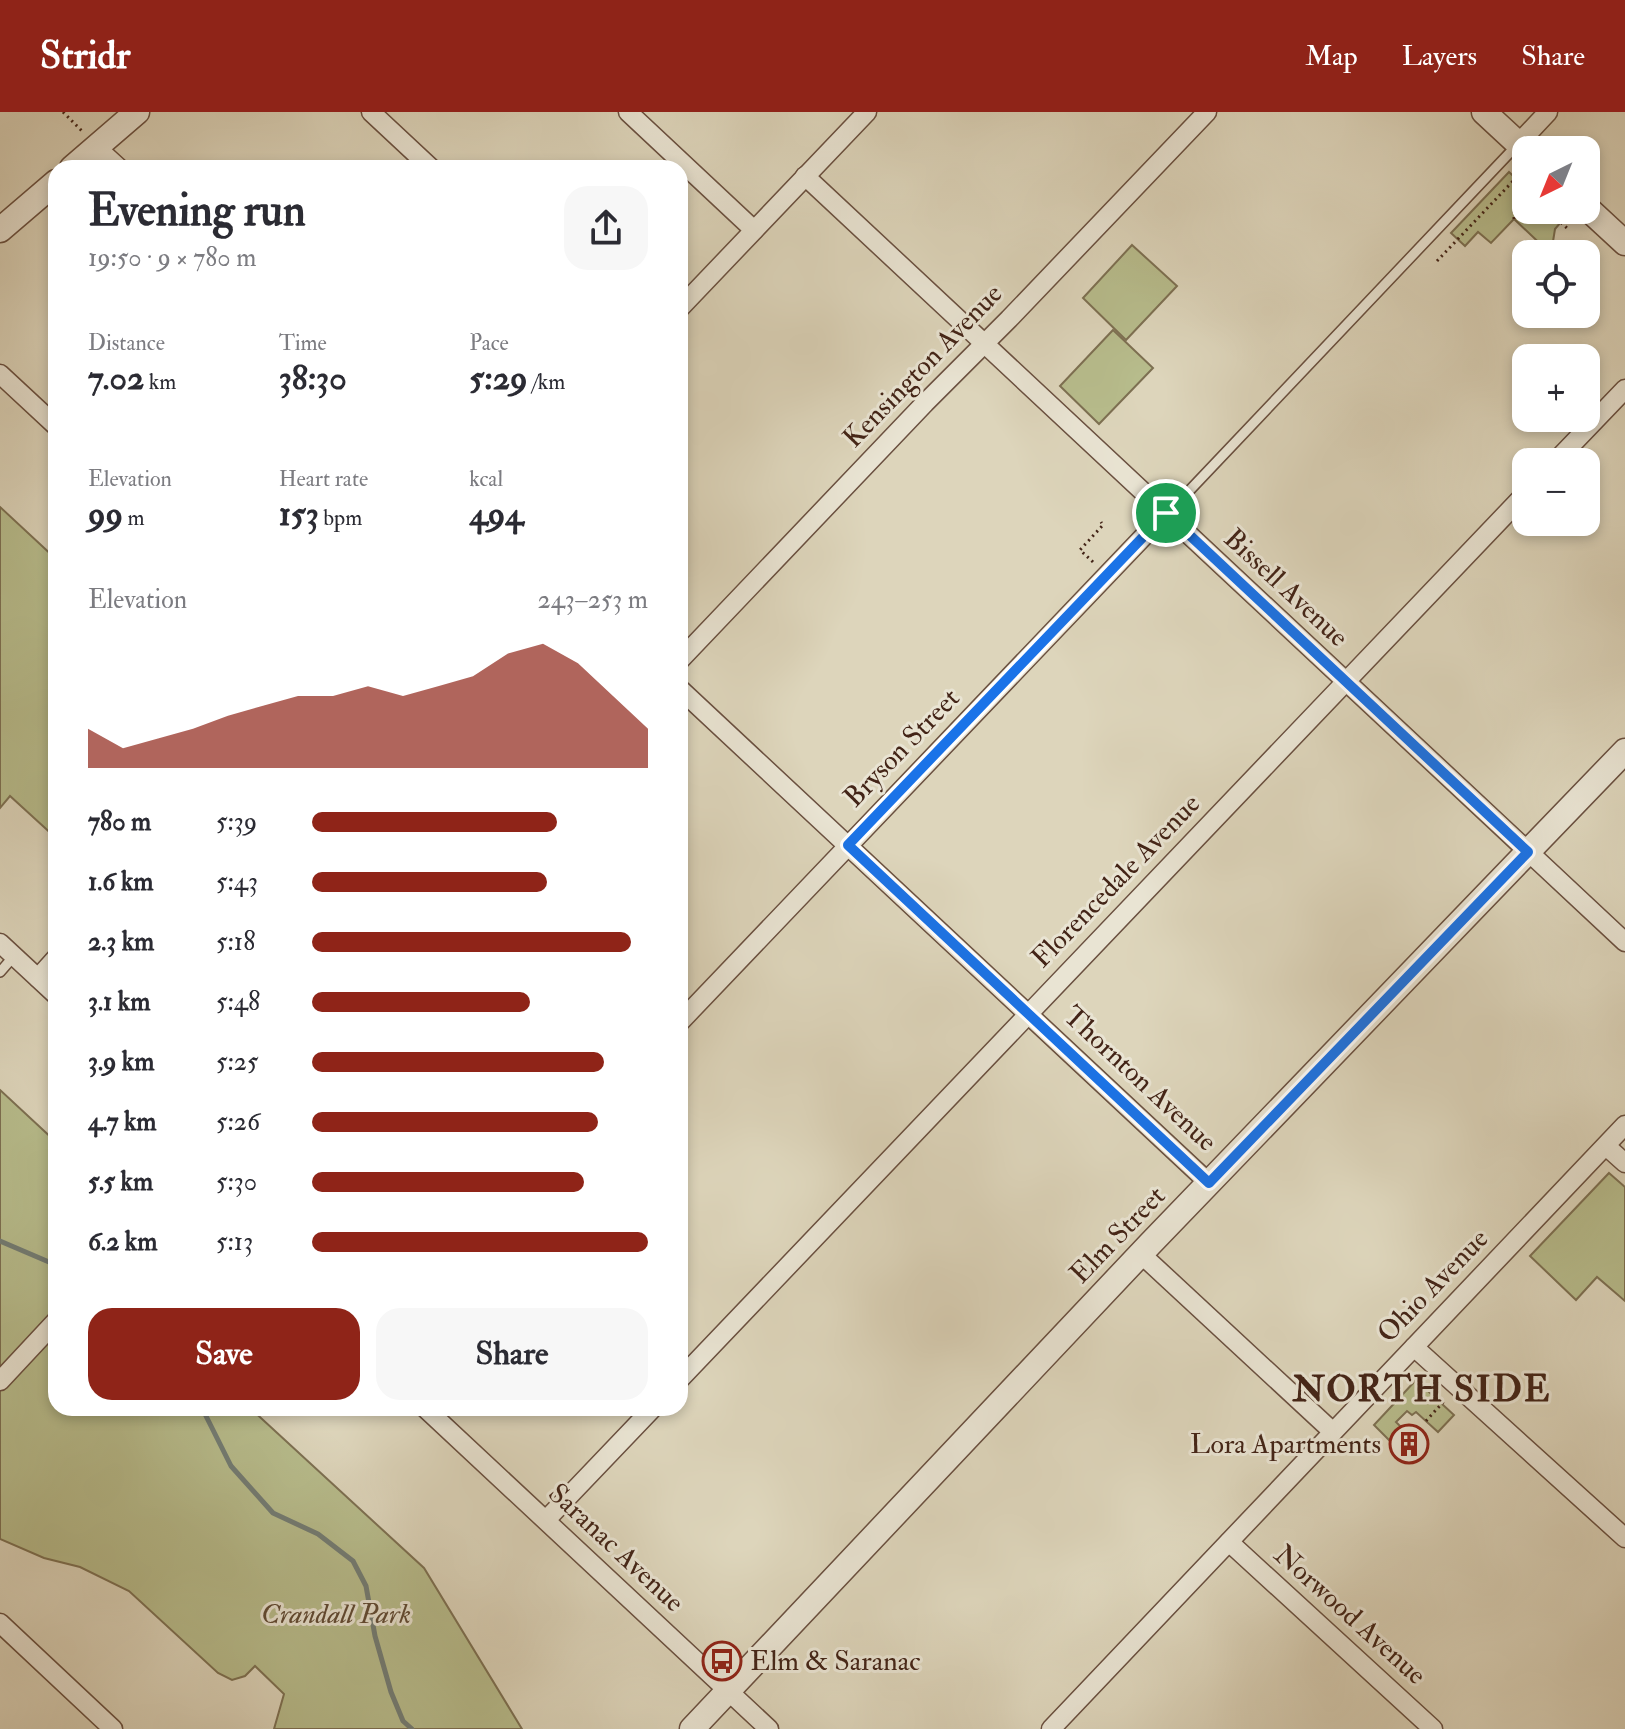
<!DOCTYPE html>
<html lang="en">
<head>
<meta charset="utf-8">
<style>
	body { margin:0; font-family:"IM FELL Double Pica",serif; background:#f7f7f7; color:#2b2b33; height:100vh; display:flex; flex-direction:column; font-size:30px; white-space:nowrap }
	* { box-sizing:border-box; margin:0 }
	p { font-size:26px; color:#7c7c81 }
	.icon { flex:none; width:44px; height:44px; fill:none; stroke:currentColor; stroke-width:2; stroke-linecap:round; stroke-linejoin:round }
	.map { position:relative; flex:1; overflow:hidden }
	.panel { position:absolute; left:48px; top:48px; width:640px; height:1256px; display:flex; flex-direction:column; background:#fff; border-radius:24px; box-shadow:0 4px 12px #0003 }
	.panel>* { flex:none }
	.needle { width:52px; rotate:223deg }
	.tools { position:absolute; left:1512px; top:24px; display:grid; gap:16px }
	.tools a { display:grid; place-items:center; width:88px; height:88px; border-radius:16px; background:#fff; box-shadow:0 4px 12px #0003; font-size:40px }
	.pin { position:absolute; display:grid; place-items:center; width:68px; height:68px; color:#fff; margin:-34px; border:4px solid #fff; border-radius:50%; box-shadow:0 2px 8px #0007 }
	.round { display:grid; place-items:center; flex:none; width:84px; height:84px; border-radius:24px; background:#f7f7f7 }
	.head { display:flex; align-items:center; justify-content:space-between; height:136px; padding:0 40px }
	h1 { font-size:44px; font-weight:700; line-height:60px }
	.metrics { display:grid; grid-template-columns:repeat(3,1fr); gap:12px; height:136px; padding:8px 40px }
	.metrics div { display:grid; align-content:center }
	.metrics b { font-size:34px; font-weight:700 }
	.metrics small { font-size:22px; font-weight:400 }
	.metrics p { font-size:22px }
	.chart { height:224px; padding:16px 40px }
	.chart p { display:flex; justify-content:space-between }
	.chart svg { width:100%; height:144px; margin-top:8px; fill:#8f2418; opacity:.7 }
	.button { display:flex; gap:16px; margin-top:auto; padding:16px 40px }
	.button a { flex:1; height:92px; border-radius:24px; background:#8f2418; color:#fff; font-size:32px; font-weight:700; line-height:92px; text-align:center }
	.button a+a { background:#f7f7f7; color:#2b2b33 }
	ul { padding:0 40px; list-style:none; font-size:26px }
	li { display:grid; grid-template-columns:128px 96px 1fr; align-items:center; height:60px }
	li i { height:20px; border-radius:10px; background:#8f2418 }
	header { display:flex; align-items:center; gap:48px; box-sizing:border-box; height:112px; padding:0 40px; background:#8f2418; color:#fff }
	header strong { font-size:38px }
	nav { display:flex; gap:44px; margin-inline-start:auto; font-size:28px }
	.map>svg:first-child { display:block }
	.green { fill:#b7bc8c; stroke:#7d7052; stroke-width:2 }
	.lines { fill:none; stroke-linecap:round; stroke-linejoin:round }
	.stream { stroke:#737d75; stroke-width:5 }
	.service-casing { stroke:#6a5040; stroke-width:12 }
	.minor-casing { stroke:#6a5040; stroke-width:21 }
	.tertiary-casing { stroke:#6a5040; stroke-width:27 }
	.path { stroke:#432417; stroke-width:3; stroke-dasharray:2 4; stroke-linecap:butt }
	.service { stroke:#e9e4d3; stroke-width:9 }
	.minor { stroke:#e9e4d3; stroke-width:18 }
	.tertiary { stroke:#e9e4d3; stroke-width:24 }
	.route-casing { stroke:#fff; stroke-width:16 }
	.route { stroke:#1a73e8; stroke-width:10 }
	.labels { text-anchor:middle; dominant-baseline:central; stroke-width:6; stroke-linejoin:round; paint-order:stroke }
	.street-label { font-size:28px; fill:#432417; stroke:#e9e4d3 }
	.poi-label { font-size:28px; fill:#432417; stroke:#e9e4d3; text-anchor:end }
	.park-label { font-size:28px; font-style:italic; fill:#604a34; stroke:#e9e4d3 }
	.district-label { font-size:36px; font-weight:bold; letter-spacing:2px; fill:#432417; stroke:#e9e4d3 }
</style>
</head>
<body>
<header>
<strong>Stridr</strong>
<nav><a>Map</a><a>Layers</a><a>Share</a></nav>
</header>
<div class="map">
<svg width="1625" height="1617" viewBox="0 0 1625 1617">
	<rect width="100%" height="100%" fill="#ddd5bb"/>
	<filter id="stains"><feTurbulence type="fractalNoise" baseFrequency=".0025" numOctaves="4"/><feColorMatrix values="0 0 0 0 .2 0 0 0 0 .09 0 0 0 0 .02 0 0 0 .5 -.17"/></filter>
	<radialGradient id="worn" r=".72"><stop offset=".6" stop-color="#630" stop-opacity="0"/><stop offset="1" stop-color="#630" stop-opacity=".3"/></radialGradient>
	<!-- green -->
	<g class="green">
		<polygon points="1509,60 1526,76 1526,98 1549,98 1561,110 1555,117 1551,142 1514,107 1491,131 1478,120 1465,134 1451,121"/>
		<polygon points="1132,133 1177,174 1126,228 1083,186"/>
		<polygon points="1113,218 1153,256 1099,312 1060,274"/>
		<polygon points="0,395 56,447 56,726 10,684 0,696"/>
		<polygon points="0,978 56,1030 56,1296 250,1296 424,1456 522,1617 274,1617 284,1582 255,1554 245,1564 232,1568 218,1561 129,1479 80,1455 44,1446 0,1427"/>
		<polygon points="1609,1061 1625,1075 1625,1189 1597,1165 1576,1188 1530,1144"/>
		<polygon points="1416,1268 1454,1303 1438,1320 1416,1300 1412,1303 1407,1299 1396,1310 1401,1315 1389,1328 1374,1313"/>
	</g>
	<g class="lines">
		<!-- stream -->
		<g class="stream">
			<polyline points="0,1129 56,1153"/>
			<polyline points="202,1296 231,1354 273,1401 318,1422 353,1449 366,1474 375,1524 391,1580 403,1609 412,1617"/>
		</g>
		<!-- service casing -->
		<g class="service-casing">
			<g id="service">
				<polyline points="1189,379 1518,32"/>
				<polyline points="0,860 14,844"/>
			</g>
		</g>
		<!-- minor casing -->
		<g class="minor-casing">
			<g id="minor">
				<polyline points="371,0 431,56"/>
				<polyline points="628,0 754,118"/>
				<polyline points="1518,32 1548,0"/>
				<polyline points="96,35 119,56"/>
				<polyline points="805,64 1625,830"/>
				<polyline points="680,196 867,0"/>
				<polyline points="0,262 56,314"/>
				<polyline points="1555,350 1625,277"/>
				<polyline points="680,548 925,291 1009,207 1207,0"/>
				<polyline points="680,577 1209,1071"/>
				<polyline points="0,831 56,883"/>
				<polyline points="38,866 56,846"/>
				<polyline points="680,910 1166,401"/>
				<polyline points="1606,1034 1625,1051"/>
				<polyline points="1141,1142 1333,1320"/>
				<polyline points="1414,1235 1625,1426"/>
				<polyline points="680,1267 1526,381"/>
				<polyline points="0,1269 56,1209"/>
				<polyline points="425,1296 769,1617"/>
				<polyline points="546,1408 653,1296"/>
				<polyline points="1229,1430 1433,1617"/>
				<polyline points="0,1511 113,1617"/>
				<polyline points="1051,1617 1625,1013"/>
			</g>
		</g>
		<!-- tertiary casing -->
		<g class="tertiary-casing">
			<g id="tertiary">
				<polyline points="1484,0 1526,39"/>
				<polyline points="72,56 137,0"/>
				<polyline points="1586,95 1625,131"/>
				<polyline points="0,118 56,70"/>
				<polyline points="692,1617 1150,1132 1625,639"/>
			</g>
		</g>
		<!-- path -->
		<g class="path">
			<polyline points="63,0 83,20"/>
			<polyline points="1515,67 1526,77"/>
			<polyline points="1548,98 1569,118"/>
			<polyline points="1514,107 1515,67"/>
			<polyline points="1437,149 1515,67"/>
			<polyline points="1093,450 1080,438 1103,413 1101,410"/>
			<polyline points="55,641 56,642"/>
			<polyline points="1426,1309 1445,1288"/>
		</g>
		<!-- service -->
		<use href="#service" class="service"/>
		<!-- minor -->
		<use href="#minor" class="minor"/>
		<!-- tertiary -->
		<use href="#tertiary" class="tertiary"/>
	</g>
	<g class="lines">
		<!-- route casing -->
		<g class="route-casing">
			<polygon id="route" points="1166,401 1528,740 1209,1071 848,733"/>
		</g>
		<!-- route -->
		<use href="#route" class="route"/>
	</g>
	<!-- icons -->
	<defs>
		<g id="building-ring" transform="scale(2)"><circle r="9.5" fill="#e9e4d3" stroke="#8f2418" stroke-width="1.5"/><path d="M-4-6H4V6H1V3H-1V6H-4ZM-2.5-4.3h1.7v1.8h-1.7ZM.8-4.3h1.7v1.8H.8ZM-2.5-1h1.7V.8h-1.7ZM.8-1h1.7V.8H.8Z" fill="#8f2418"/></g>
		<g id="bus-ring" transform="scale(2)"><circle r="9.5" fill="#e9e4d3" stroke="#8f2418" stroke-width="1.5"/><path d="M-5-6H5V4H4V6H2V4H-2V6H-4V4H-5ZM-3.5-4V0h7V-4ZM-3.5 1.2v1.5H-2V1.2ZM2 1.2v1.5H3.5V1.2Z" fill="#8f2418"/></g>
	</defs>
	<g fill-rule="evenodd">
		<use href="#building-ring" x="1409" y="1332"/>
		<use href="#bus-ring" x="722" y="1549"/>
	</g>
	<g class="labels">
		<!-- street labels -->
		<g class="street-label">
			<text transform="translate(923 254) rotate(-46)">Kensington Avenue</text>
			<text transform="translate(1286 476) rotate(43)">Bissell Avenue</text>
			<text transform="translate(902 636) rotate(-46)">Bryson Street</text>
			<text transform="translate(1116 769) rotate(-46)">Florencedale Avenue</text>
			<text transform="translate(1140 967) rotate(43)">Thornton Avenue</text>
			<text transform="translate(1118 1123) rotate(-46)">Elm Street</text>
			<text transform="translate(1433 1174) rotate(-46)">Ohio Avenue</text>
			<text transform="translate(616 1436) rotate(43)">Saranac Avenue</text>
			<text transform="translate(1350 1503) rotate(42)">Norwood Avenue</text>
		</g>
		<!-- poi labels -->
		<g class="poi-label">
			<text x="1381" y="1332">Lora Apartments</text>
			<text x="750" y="1549" text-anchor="start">Elm &amp; Saranac</text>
		</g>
		<!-- park labels -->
		<g class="park-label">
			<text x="336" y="1502">Crandall Park</text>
		</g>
		<!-- district labels -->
		<g class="district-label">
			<text x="1422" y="1277">NORTH SIDE</text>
		</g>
	</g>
	<rect width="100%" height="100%" filter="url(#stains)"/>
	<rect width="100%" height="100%" fill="url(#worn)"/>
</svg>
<div class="tools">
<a><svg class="needle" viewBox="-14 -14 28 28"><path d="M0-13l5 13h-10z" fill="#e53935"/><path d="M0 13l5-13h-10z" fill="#7c7c81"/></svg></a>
<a><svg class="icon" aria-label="locate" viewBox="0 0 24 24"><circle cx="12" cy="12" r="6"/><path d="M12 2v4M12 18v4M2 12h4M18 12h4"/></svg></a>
<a>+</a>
<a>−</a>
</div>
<div class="pin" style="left:1166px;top:401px;background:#1e9e55"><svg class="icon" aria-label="arrive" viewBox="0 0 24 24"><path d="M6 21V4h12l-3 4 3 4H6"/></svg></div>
<section class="panel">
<div class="head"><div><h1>Evening run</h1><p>19:50 · 9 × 780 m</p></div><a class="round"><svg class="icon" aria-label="share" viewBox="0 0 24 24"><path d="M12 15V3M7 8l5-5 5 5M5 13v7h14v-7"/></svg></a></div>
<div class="metrics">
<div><p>Distance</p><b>7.02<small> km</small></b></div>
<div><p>Time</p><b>38:30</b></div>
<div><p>Pace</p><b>5:29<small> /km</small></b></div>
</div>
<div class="metrics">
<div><p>Elevation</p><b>99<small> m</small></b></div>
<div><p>Heart rate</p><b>153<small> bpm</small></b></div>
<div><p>kcal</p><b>494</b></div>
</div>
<div class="chart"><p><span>Elevation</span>243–253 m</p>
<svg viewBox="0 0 160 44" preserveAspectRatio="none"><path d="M0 44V32L10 38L20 35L30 32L40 28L50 25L60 22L70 22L80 19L90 22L100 19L110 16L120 9L130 6L140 12L150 22L160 32V44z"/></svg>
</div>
<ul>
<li><b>780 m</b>5:39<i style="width:73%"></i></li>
<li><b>1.6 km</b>5:43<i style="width:70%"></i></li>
<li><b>2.3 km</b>5:18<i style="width:95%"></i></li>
<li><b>3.1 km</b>5:48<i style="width:65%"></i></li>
<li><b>3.9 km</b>5:25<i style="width:87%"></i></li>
<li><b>4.7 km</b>5:26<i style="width:85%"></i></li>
<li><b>5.5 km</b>5:30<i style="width:81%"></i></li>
<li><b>6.2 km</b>5:13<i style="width:100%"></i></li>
</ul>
<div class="button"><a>Save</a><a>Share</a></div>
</section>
</div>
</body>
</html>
